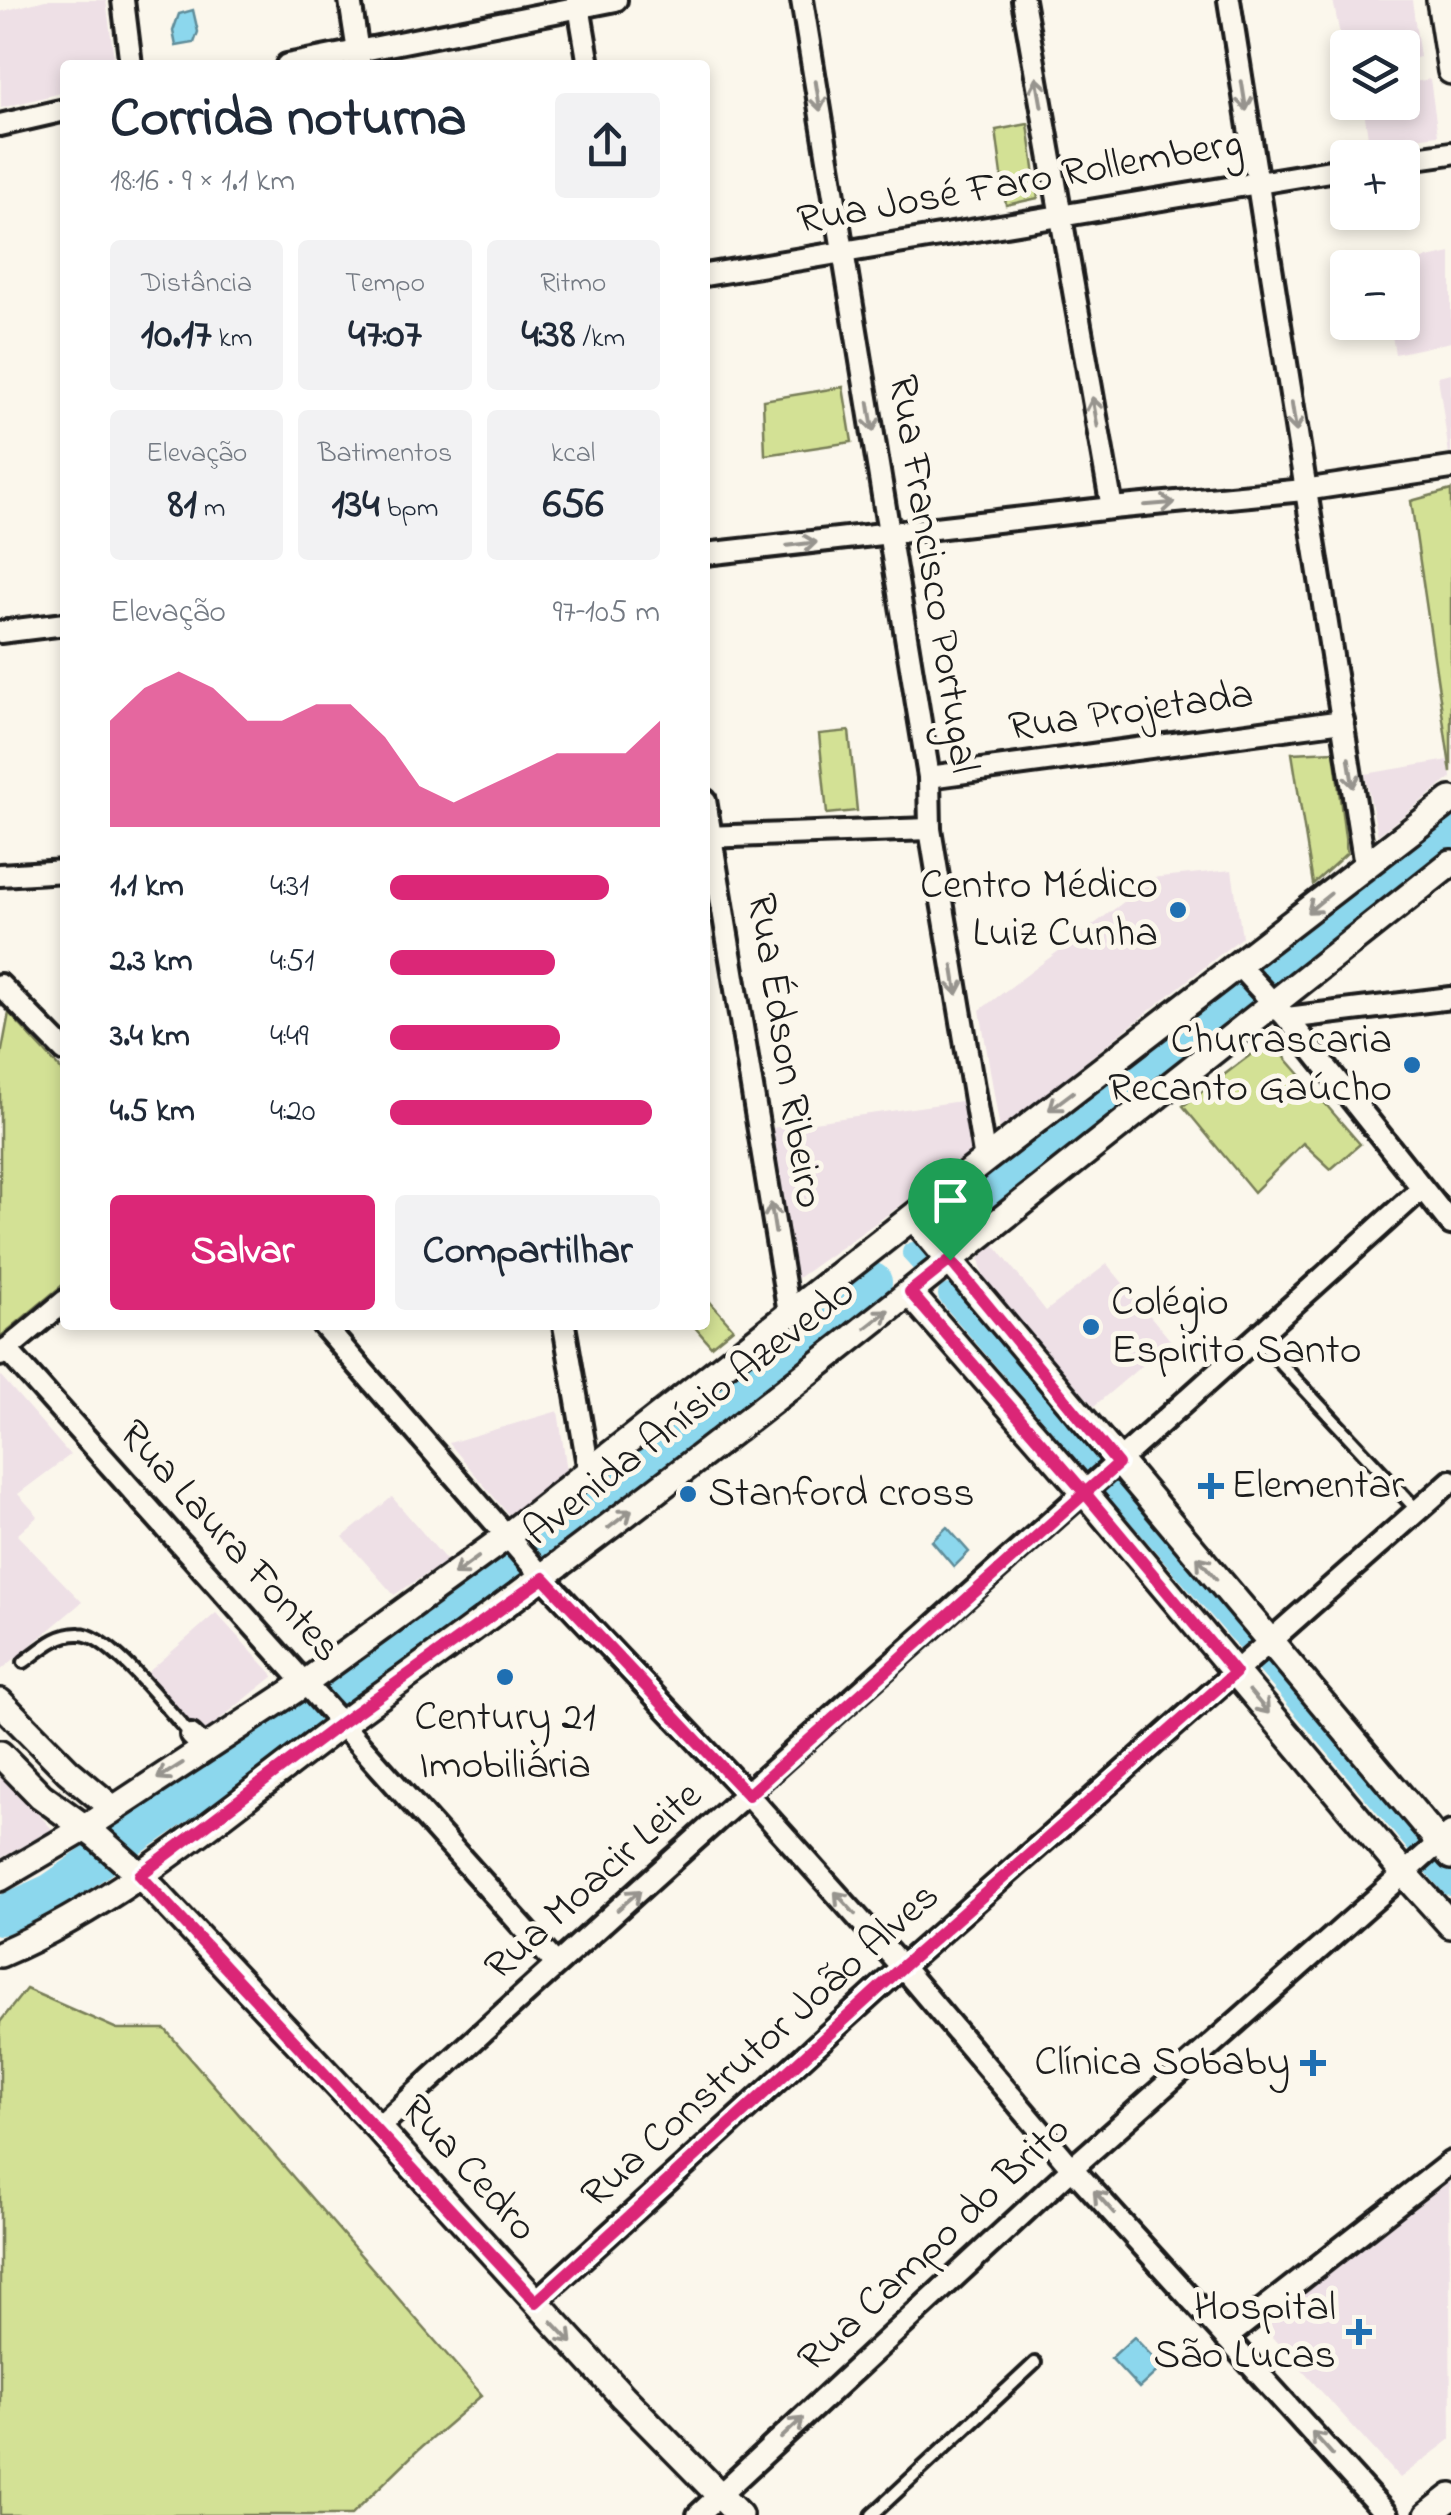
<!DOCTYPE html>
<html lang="pt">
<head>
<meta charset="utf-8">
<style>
	body { margin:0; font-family:"Indie Flower",sans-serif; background:#f2f2f3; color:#1f2937; height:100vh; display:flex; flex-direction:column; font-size:38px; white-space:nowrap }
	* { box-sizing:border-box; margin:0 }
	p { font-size:32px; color:#747a83 }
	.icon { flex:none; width:55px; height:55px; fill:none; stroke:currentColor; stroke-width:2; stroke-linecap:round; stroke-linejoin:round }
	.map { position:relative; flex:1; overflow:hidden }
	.drawer { position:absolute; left:60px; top:60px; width:650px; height:1270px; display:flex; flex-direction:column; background:#fff; border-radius:10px; box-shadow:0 5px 15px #0003 }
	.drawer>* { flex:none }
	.controls { position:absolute; left:1330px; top:30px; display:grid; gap:20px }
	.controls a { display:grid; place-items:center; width:90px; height:90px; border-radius:10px; background:#fff; box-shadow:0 5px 15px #0003; font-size:50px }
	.pin { position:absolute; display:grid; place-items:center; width:85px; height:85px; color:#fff; margin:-102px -42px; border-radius:50% 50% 50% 0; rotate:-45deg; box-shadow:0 0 10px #0007 }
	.pin .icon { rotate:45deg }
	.round { display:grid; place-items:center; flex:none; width:105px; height:105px; border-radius:10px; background:#f2f2f3 }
	.summary { display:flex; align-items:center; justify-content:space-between; height:170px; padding:0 50px }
	h1 { font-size:55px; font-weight:800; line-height:75px }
	.figures { display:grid; grid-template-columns:repeat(3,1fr); gap:15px; height:170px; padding:10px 50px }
	.figures div { display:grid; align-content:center; border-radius:10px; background:#f2f2f3; text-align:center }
	.figures b { font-size:42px; font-weight:800 }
	.figures small { font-size:28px; font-weight:400 }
	.figures p { font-size:28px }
	.chart { height:280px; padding:20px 50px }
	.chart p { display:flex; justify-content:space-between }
	.chart svg { width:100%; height:180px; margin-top:10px; fill:#db2777; opacity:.7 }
	.action { display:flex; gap:20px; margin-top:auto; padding:20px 50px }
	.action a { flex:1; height:115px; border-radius:10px; background:#db2777; color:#fff; font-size:40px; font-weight:800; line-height:115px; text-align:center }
	.action a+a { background:#f2f2f3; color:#1f2937 }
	ul { padding:0 50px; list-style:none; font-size:32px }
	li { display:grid; grid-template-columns:160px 120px 1fr; align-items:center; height:75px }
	li i { height:25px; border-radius:12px; background:#db2777 }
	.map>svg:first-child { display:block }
	.built { fill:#eee0e6 }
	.green { fill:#d3e195; stroke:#787e58; stroke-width:2.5 }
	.water { fill:#8cd7ed; stroke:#5f8c99; stroke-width:2.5 }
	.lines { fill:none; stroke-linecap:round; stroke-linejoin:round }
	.canal { stroke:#8cd7ed; stroke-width:22 }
	.river { stroke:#8cd7ed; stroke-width:38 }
	.service-casing { stroke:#1c1c1c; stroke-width:18 }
	.minor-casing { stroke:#1c1c1c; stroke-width:28 }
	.tertiary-casing { stroke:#1c1c1c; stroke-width:32 }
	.service { stroke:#fbf7ec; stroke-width:10 }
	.minor { stroke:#fbf7ec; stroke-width:20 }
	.tertiary { stroke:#fbf7ec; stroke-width:25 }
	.oneway { stroke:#97948e }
	.route-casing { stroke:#fff; stroke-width:20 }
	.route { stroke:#db2777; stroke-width:12 }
	.poi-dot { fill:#1f6fb2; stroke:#fbf7ec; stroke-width:4 }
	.labels { text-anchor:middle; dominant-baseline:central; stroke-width:10; stroke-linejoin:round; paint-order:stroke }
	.street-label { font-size:42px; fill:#1c1c1c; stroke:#fbf7ec }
	.poi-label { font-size:42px; fill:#1c1c1c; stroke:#fbf7ec; text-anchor:end }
</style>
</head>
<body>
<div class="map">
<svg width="1451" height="2515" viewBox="0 0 1451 2515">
	<rect width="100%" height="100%" fill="#fbf7ec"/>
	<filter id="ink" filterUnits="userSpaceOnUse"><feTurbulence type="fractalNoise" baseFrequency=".01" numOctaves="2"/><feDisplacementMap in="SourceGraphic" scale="20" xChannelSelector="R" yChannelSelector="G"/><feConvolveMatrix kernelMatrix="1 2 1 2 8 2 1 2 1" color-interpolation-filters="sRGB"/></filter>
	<g filter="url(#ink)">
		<!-- built -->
		<g class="built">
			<polygon points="45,0 106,0 115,65 65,65 65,92 1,108 0,12"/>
			<polygon points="1333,0 1412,0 1420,57 1403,61 1402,48 1348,48 1347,70"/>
			<polygon points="1430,79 1438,135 1369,144 1363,103 1402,102 1403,84"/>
			<polygon points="1451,253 1451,342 1395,354 1390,323 1402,322 1402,268 1386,267"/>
			<polygon points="1451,373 1451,453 1449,454 1438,376"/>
			<polygon points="1449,760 1451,778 1378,835 1365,774"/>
			<polygon points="1232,870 1242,937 1000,1130 980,1010 1125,901 1129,880"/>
			<polygon points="961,1101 973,1154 795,1280 765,1129"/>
			<polygon points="994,1244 1046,1311 1107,1264 1171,1341 1094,1406 984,1281 979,1258"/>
			<polygon points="0,1375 70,1455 18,1494 38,1516 17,1535 82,1602 0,1671"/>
			<polygon points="558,1411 567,1471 512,1519 449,1443"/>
			<polygon points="392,1497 447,1561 394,1595 343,1537"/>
			<polygon points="216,1613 274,1676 199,1736 145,1675"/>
			<polygon points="0,1771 52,1829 0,1859"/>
			<polygon points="1449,2173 1451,2439 1400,2478 1260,2324"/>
		</g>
		<!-- green -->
		<g class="green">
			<polygon points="1028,124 1038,198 1006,205 996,130"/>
			<polygon points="843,387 852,442 765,455 763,400"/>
			<polygon points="1451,490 1451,773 1411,501"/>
			<polygon points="849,731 857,811 827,814 819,734"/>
			<polygon points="1334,751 1347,853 1313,884 1292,753"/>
			<polygon points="9,1013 65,1074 65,1283 0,1337 0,1061"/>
			<polygon points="1270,1040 1360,1144 1331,1169 1303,1143 1254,1192 1183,1106"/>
			<polygon points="705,1296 733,1328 711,1346 693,1325 705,1325"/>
			<polygon points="26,1989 117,2029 165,2029 482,2395 417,2451 351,2515 0,2515 0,2022"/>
		</g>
		<!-- water -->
		<g class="water">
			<polygon points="193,10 198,32 194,43 176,46 173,31 179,14"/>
			<polygon points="947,1527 969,1552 954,1567 932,1541"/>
			<polygon points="1134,2337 1162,2367 1139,2388 1111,2358"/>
		</g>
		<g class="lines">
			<!-- canal -->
			<g class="canal">
				<polyline points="913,1253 923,1264"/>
				<polyline points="949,1295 1292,1693 1451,1885"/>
			</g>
			<!-- river -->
			<g class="river">
				<polyline points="947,1225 1451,829"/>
				<polyline points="0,1916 52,1892 376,1668 629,1478 873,1282"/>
			</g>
			<!-- service casing -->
			<g class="service-casing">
				<g id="service">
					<polyline points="1257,1338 1417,1510"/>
					<path d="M24,1662C41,1650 57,1633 80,1634C110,1634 169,1712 191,1735"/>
					<polyline points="872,2515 1035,2363"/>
				</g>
			</g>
			<!-- minor casing -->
			<g class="minor-casing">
				<g id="minor">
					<polyline points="123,0 131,65"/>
					<polyline points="350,0 360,65"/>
					<polyline points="578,0 589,65"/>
					<polyline points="802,0 929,777 930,829 985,1160"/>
					<polyline points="1023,0 1112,508"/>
					<polyline points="1229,0 1365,866"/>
					<polyline points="287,65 616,0"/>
					<polyline points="0,125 65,110"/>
					<polyline points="1402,160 1451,153"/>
					<polyline points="705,275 1348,168"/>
					<polyline points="705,554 1112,508 1304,490 1451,468"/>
					<polyline points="0,632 65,624"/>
					<polyline points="929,777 1343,721"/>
					<polyline points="705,800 789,1314"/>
					<polyline points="705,837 930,829"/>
					<polyline points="0,875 65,871"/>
					<polyline points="1239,966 1287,1018 1451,1224"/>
					<polyline points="0,985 65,1051"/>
					<polyline points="1287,1018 1451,998"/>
					<polyline points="323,1325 539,1573 748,1795 902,1967 1072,2168 1387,2515"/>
					<polyline points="564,1325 589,1471"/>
					<polyline points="6,1349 556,1964"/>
					<polyline points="0,1355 65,1301"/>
					<polyline points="191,1735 205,1749"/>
					<path d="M378,2128C722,1811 1074,1504 1421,1189"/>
					<polyline points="535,2302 902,1967 1451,1481"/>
					<polyline points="1226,2338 1451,2162"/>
					<polyline points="698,2515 1072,2168 1451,1832"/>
				</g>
			</g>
			<!-- tertiary casing -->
			<g class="tertiary-casing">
				<g id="tertiary">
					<polyline points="1440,0 1451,71"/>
					<polyline points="914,1218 1451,1856"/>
					<polyline points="910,1293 1085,1493 1403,1872 1451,1925"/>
					<polyline points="0,1702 68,1771 112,1808"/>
					<polyline points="0,1754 41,1796 96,1836 140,1875 378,2128 623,2397 739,2515"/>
					<polyline points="0,1878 85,1828 305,1683 507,1536 985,1160 1451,800"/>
					<path d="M0,1954C137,1896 256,1784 377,1698C572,1558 762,1411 950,1260C1116,1127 1285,996 1451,863"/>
					<polyline points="1428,2515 1451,2497"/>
				</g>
			</g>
			<!-- service -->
			<use href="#service" class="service"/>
			<!-- minor -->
			<use href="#minor" class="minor"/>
			<!-- tertiary -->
			<use href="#tertiary" class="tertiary"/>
		</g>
		<!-- one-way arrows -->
		<defs><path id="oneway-shaft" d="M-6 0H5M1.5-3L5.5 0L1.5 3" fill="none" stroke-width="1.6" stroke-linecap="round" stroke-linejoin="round" transform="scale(2.5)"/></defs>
		<g class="oneway">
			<use href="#oneway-shaft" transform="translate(1039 92) rotate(-100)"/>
			<use href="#oneway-shaft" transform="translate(818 96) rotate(81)"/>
			<use href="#oneway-shaft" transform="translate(1244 96) rotate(81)"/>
			<use href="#oneway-shaft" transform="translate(1095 412) rotate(-100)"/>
			<use href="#oneway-shaft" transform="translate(871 417) rotate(81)"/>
			<use href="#oneway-shaft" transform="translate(1294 417) rotate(81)"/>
			<use href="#oneway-shaft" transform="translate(1160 504) rotate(-5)"/>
			<use href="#oneway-shaft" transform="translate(802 544) rotate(-7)"/>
			<use href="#oneway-shaft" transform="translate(1351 773) rotate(81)"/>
			<use href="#oneway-shaft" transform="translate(1319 903) rotate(141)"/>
			<use href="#oneway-shaft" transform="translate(955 980) rotate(81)"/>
			<use href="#oneway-shaft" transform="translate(1061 1101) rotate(143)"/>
			<use href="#oneway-shaft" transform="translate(773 1218) rotate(-99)"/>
			<use href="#oneway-shaft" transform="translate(877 1319) rotate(-38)"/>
			<use href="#oneway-shaft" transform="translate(620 1519) rotate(-38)"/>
			<use href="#oneway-shaft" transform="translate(466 1566) rotate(144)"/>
			<use href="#oneway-shaft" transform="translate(1207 1568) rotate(-130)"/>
			<use href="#oneway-shaft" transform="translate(1259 1702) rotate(50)"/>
			<use href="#oneway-shaft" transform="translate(170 1771) rotate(148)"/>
			<use href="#oneway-shaft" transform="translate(629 1900) rotate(-41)"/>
			<use href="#oneway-shaft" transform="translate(845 1903) rotate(-132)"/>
			<use href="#oneway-shaft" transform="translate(1104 2202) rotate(-132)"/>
			<use href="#oneway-shaft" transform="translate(562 2332) rotate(47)"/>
			<use href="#oneway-shaft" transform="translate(792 2428) rotate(-43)"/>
			<use href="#oneway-shaft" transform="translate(1322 2443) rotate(-132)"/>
		</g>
	</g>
	<g class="lines" filter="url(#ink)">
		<!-- route casing -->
		<g class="route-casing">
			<polyline id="route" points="950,1260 1118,1464 1085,1493 748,1795 544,1578 341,1723 140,1875 536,2302 902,1967 1235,1673 1085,1493 910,1292 950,1260"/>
		</g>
		<!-- route -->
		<use href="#route" class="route"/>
	</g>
	<!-- markers -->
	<g class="poi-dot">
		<circle cx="1178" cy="910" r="10"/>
		<circle cx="1412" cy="1065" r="10"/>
		<circle cx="1091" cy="1327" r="10"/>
		<path d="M1206 1471h10v10h10v10h-10v10h-10v-10h-10v-10h10z"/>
		<circle cx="688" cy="1494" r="10"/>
		<circle cx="505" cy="1677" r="10"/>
		<path d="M1308 2048h10v10h10v10h-10v10h-10v-10h-10v-10h10z"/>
		<path d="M1354 2317h10v10h10v10h-10v10h-10v-10h-10v-10h10z"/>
	</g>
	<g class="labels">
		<!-- street labels -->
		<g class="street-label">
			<text transform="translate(1020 183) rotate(-10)">Rua José Faro Rollemberg</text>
			<text transform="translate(932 574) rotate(81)">Rua Francisco Portugal</text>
			<text transform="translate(1131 712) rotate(-8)">Rua Projetada</text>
			<text transform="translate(784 1051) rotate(81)">Rua Édson Ribeiro</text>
			<text transform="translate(690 1413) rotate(-38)">Avenida Anísio Azevedo</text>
			<text transform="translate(229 1542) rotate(48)">Rua Laura Fontes</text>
			<text transform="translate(594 1882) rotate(-42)">Rua Moacir Leite</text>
			<text transform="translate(761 2046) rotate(-42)">Rua Construtor João Alves</text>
			<text transform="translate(468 2169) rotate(48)">Rua Cedro</text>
			<text transform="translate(935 2245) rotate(-43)">Rua Campo do Brito</text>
		</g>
		<!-- poi labels -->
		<g class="poi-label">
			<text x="1158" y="886">Centro Médico<tspan x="1158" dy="48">Luiz Cunha</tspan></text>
			<text x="1392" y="1041">Churrascaria<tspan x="1392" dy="48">Recanto Gaúcho</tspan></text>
			<text x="1111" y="1303" text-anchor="start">Colégio<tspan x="1111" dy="48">Espirito Santo</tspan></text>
			<text x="1231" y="1486" text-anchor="start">Elementar</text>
			<text x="708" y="1494" text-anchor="start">Stanford cross</text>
			<text x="505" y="1718" text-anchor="middle">Century 21<tspan x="505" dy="48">Imobiliária</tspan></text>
			<text x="1290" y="2063">Clínica Sobaby</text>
			<text x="1336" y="2308">Hospital<tspan x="1336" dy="48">São Lucas</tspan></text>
		</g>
	</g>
</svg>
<div class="controls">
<a><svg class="icon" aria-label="layers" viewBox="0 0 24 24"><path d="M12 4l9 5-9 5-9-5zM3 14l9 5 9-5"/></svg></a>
<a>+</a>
<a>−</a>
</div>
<div class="pin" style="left:950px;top:1260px;background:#1e9e55"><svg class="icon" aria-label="arrive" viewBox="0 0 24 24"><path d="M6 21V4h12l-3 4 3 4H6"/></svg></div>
<section class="drawer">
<div class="summary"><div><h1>Corrida noturna</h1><p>18:16 · 9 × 1.1 km</p></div><a class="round"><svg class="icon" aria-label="share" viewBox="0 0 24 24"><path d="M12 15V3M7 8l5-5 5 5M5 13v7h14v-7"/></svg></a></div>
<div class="figures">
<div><p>Distância</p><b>10.17<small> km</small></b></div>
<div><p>Tempo</p><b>47:07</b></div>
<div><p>Ritmo</p><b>4:38<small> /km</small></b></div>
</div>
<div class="figures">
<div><p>Elevação</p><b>81<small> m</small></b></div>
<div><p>Batimentos</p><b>134<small> bpm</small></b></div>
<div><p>kcal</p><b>656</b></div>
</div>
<div class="chart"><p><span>Elevação</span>97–105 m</p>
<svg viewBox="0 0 160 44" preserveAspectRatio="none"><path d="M0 44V18L10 10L20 6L30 10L40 18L50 18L60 14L70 14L80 22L90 34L100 38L110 34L120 30L130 26L140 26L150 26L160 18V44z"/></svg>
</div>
<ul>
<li><b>1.1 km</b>4:31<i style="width:81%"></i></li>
<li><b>2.3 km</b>4:51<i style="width:61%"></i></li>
<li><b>3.4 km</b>4:49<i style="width:63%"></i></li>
<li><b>4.5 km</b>4:20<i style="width:97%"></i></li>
</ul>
<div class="action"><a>Salvar</a><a>Compartilhar</a></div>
</section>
</div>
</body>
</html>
